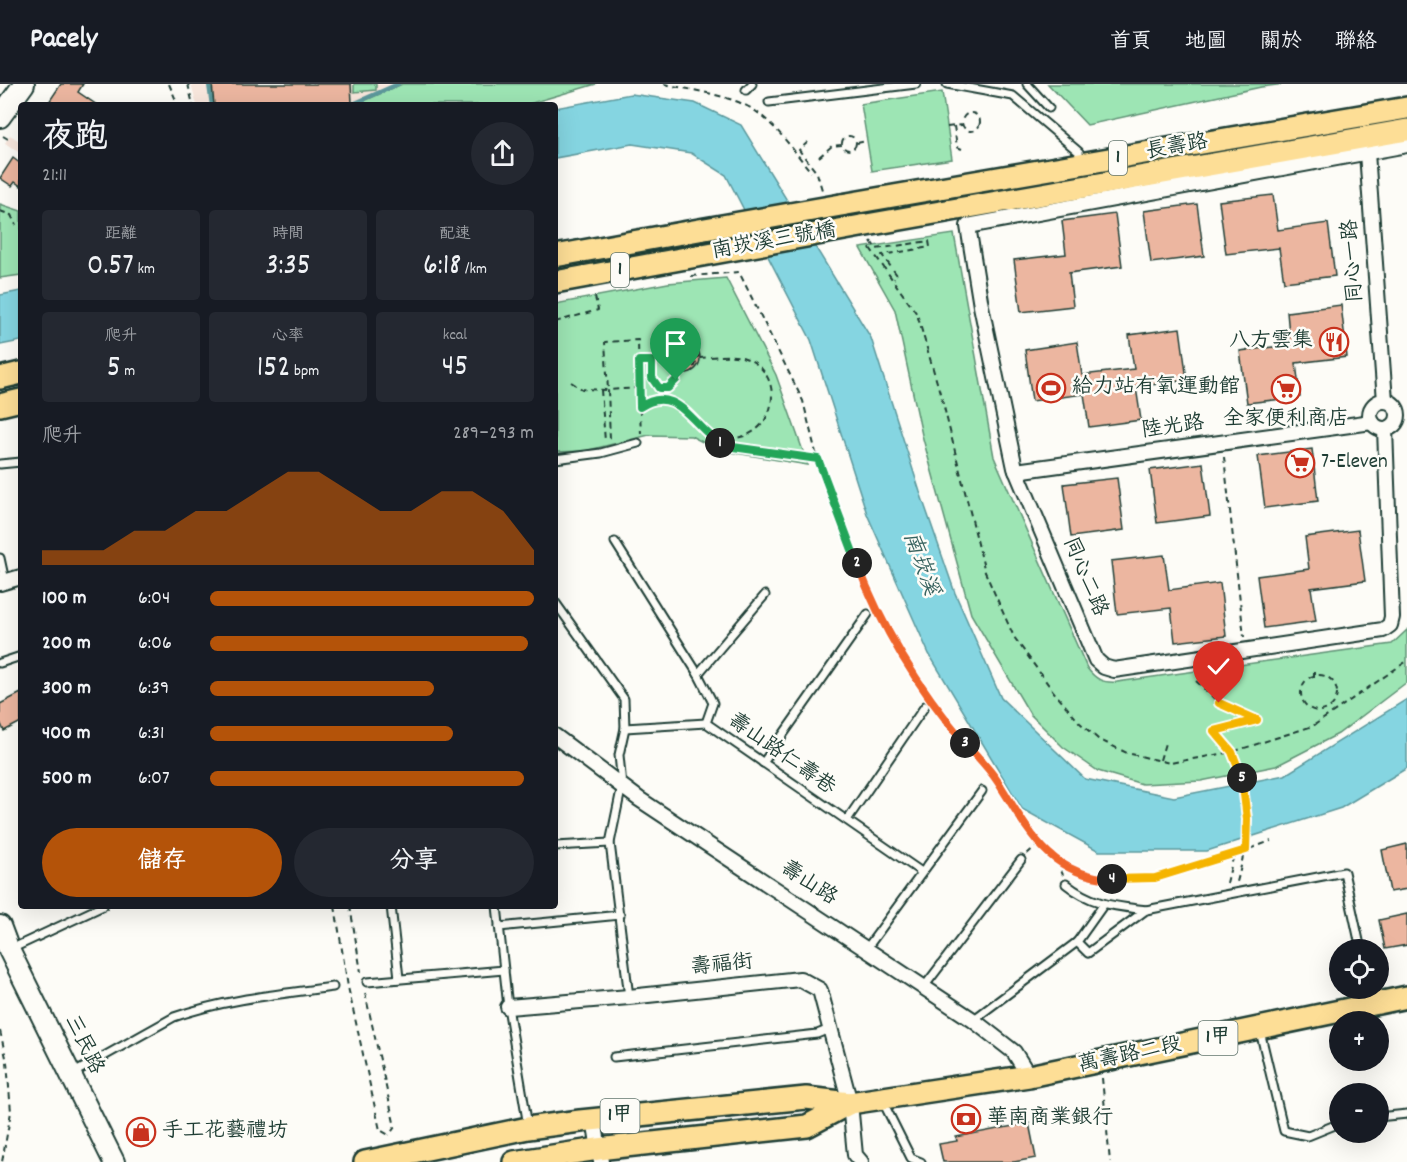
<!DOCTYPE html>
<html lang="zh-TW">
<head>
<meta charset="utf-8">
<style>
	body { margin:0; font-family:Dekko,"LXGW WenKai TC",sans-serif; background:#242831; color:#f1f3f6; height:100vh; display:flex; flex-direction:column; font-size:22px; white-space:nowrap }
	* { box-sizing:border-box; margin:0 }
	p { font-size:20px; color:#9ea1a6 }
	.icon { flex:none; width:33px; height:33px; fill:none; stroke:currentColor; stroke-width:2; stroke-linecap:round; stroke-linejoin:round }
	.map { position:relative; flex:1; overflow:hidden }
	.sheet { position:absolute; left:18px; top:18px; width:540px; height:807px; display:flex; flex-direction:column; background:#171b24; border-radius:6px; box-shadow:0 6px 24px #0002 }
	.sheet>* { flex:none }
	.fabs { position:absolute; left:1329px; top:855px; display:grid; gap:12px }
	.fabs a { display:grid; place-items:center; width:60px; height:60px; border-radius:50%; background:#171b24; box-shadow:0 6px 24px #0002; font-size:30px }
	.pin { position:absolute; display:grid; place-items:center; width:51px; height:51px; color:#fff; margin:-62px -26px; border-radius:50% 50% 50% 0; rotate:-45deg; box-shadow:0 0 6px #0007 }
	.pin .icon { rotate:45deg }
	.km { position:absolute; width:30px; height:30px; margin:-15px; border-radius:50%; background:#222; color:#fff; font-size:16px; line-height:30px; text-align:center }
	.round { display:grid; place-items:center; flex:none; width:63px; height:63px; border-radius:32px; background:#242831 }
	.overview { display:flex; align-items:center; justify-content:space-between; height:102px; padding:0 24px }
	h1 { font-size:33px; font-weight:600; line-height:45px }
	.stats { display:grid; grid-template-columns:repeat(3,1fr); gap:9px; height:102px; padding:6px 24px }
	.stats div { display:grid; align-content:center; border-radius:6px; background:#242831; text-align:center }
	.stats b { font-size:30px; font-weight:600 }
	.stats small { font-size:16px; font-weight:400 }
	.stats p { font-size:16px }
	.chart { height:168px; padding:12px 24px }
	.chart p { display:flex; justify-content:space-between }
	.chart svg { width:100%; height:108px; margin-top:6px; fill:#b45309; opacity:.7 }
	.action { display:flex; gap:12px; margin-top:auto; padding:12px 24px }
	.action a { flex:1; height:69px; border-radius:36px; background:#b45309; color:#fff; font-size:24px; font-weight:600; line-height:69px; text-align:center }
	.action a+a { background:#242831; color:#f1f3f6 }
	ul { padding:0 24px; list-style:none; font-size:20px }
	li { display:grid; grid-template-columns:96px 72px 1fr; align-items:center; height:45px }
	li i { height:15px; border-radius:8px; background:#b45309 }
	header { display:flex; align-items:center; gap:36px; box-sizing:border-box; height:84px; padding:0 30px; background:#171b24; border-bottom:2px solid #363941 }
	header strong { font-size:28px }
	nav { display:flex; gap:33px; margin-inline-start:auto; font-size:21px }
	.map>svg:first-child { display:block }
	.built { fill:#f8e7dd }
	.green { fill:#9de5b4; stroke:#5e9174; stroke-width:1.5 }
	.water { fill:#85d5e1; stroke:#5c989c; stroke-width:1.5 }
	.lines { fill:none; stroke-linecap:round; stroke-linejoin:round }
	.stream { stroke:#5c989c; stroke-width:4.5 }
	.building { fill:#ecb6a0; stroke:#1f3d34; stroke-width:1.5 }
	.lane-casing { stroke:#1f3d34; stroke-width:11 }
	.street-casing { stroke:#1f3d34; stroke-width:18 }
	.secondary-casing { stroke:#1f3d34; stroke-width:24 }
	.primary-casing { stroke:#1f3d34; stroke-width:26 }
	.path { stroke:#1f3d34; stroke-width:2; stroke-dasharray:6 4.5; stroke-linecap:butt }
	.lane { stroke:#fdfcf7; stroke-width:7 }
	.street { stroke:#fdfcf7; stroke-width:14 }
	.secondary { stroke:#fdfcf7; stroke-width:20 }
	.primary { stroke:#fdde96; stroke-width:21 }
	.primary-bridge-casing { stroke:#1f3d34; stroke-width:26; stroke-linecap:butt }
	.path-bridge { stroke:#1f3d34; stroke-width:2; stroke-dasharray:6 4.5; stroke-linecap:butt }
	.primary-bridge { stroke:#fdde96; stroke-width:21 }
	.split-1-casing { stroke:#fff; stroke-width:12 }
	.split-2-casing { stroke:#fff; stroke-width:12 }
	.split-3-casing { stroke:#fff; stroke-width:12 }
	.split-4-casing { stroke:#fff; stroke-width:12 }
	.split-5-casing { stroke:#fff; stroke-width:12 }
	.split-6-casing { stroke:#fff; stroke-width:12 }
	.split-1 { stroke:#22a559; stroke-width:8 }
	.split-2 { stroke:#22a559; stroke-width:8 }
	.split-3 { stroke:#f0652b; stroke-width:8 }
	.split-4 { stroke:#f0652b; stroke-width:8 }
	.split-5 { stroke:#f5b400; stroke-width:8 }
	.split-6 { stroke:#f5b400; stroke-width:8 }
	.labels { text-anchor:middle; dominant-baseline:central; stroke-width:5; stroke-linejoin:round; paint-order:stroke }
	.shield { fill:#fdfcf7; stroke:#62766e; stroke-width:1.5 }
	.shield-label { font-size:20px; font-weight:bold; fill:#1f3d34 }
	.street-label { font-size:21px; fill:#1f3d34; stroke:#fdfcf7 }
	.poi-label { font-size:21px; fill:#1f3d34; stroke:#fdfcf7; text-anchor:start }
	.water-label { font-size:22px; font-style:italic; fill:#38635f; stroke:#fdfcf7 }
</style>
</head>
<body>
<header>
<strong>Pacely</strong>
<nav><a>首頁</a><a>地圖</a><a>關於</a><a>聯絡</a></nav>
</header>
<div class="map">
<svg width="1407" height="1078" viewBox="0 0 1407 1078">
	<rect width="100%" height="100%" fill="#fdfcf7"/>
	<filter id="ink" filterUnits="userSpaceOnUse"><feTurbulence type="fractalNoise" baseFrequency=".0167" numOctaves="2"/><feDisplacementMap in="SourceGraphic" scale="12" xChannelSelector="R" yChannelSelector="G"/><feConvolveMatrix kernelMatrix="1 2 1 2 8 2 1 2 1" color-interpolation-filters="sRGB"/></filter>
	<g filter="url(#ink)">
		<!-- built -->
		<g class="built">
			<polygon points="191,0 402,0 355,21 197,21"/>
			<polygon points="10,51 21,58 21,70 5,59"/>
		</g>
		<!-- green -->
		<g class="green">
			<polygon points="354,0 376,0 376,6 354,8"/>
			<polygon points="402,0 596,0 525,21 355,21"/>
			<polygon points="1048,0 1285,0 1261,3 1087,41"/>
			<polygon points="942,8 952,75 872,87 861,20"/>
			<polygon points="0,120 21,127 21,191 0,194"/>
			<path d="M954,150L994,373L1087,584C1096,596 1103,599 1117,598L1392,560L1407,546V598L1338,650L1276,682L1201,697L1142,700L1098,687L1063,663L1030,630L971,530L922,351L895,226L860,164Z"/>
			<polygon points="726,194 776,291 808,381 718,366 691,352 649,351 585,367 555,368 555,220 668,199"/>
		</g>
		<!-- water -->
		<g class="water">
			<polygon points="631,10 695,19 741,41 871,254 920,408 955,509 1001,614 1085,695 1174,713 1285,691 1407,615 1407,684 1341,724 1207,767 1099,767 1022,725 929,570 867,430 811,256 726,91 691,69 632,60 555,74 555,24"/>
			<polygon points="21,207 21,257 0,261 0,211"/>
		</g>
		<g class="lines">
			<!-- stream -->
			<g class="stream">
				<polyline points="209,0 212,21"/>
				<polyline points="351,21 398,0"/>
			</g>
		</g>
		<!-- building -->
		<g class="building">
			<polygon points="61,0 83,0 78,8 97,21 47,21"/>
			<polygon points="212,0 351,0 352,19 214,21"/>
			<polygon points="13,74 21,80 21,102 15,98 12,102 0,94"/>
			<polygon points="1273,111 1278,146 1328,139 1335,192 1284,198 1279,164 1226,170 1219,117"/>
			<polygon points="1197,120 1204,172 1151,179 1144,127"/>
			<polygon points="1115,130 1122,182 1069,189 1073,222 1021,228 1014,176 1066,170 1062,137"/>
			<polygon points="1341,221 1347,273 1296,279 1300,313 1247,319 1240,267 1290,261 1287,228"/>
			<polygon points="1180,244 1187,296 1136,303 1141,336 1089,343 1084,310 1032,317 1025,266 1077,258 1082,291 1134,285 1129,251"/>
			<circle cx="685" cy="274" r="15"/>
			<polygon points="1312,365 1318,417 1265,424 1258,372"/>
			<polygon points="1203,379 1210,432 1157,439 1150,386"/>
			<polygon points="1117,394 1124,446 1071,453 1064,400"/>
			<polygon points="1358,446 1365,497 1311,504 1316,537 1264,544 1257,492 1309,485 1305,453"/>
			<polygon points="1164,471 1169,506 1220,499 1226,552 1175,558 1171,524 1117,530 1111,477"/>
			<polygon points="21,609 21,638 4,647 0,638 0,620"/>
			<polygon points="1407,760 1407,805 1390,808 1382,766"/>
			<polygon points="1407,830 1407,861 1385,865 1379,836"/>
			<polygon points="1029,1039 1036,1074 1014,1078 943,1078 939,1060 957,1057 956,1053"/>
		</g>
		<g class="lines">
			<!-- lane casing -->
			<g class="lane-casing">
				<g id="lane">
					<polyline points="947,0 1013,12 1079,68"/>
					<polyline points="1027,0 1049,24"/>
					<polyline points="746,6 752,0"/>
					<polyline points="769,18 916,0"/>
					<polyline points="555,375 601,369 638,359"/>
					<polyline points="0,380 21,378"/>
					<polyline points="615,458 698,590 713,619 706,639 920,787"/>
					<polyline points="0,474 5,497"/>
					<polyline points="555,518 624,615 625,644 619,671 622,701 610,759 629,913"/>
					<polyline points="0,579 21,572"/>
					<polyline points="698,590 765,511"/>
					<polyline points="625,644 706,639"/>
					<polyline points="763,679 868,530"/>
					<polyline points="847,736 925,622"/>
					<polyline points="555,762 610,759"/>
					<path d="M1066,800C1092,821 1114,822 1146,826"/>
					<polyline points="1104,820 1077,858 1088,869 1146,826 1344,788 1361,866"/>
					<polyline points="391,822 399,894"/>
					<polyline points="497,822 508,923 528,1042"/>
					<polyline points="499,843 620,831"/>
					<polyline points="867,864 982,707"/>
					<polyline points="11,865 103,822"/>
					<polyline points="367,898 504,886"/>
					<polyline points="924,903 1021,776"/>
					<polyline points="1370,904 1373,918"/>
					<polyline points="973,936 1077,858"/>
					<polyline points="1260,947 1284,1047 1308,1052 1340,1039"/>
					<polyline points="614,973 817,950 832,944"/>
					<path d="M72,990L174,933C225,915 280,910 333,903"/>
					<polyline points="882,1016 911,1074 921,1078"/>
					<polyline points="1378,1033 1407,1030"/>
				</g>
			</g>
			<!-- street casing -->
			<g class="street-casing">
				<g id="street">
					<polyline points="1367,69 1385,317"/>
					<circle cx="1384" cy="331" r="14"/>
					<polyline points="1385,345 1392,533 1390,541 1383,546 1114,586 1104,583 1096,576 1015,384 981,222 968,142 1407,61"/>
					<polyline points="1016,387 1372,338"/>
					<polyline points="0,499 21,493"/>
					<polyline points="555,652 639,715 973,936 1014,968 1029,992"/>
					<polyline points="508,923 629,913 800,895 820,906 850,1019 855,1071 861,1078"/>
					<polyline points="594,1035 601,1078"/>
				</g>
			</g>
			<!-- secondary casing -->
			<g class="secondary-casing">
				<g id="secondary">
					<polyline points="0,33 24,0"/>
					<polyline points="0,842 9,866 114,1078"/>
				</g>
			</g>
			<!-- primary casing -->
			<g class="primary-casing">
				<g id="primary">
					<polyline points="841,121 1407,24"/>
					<polyline points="861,142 1407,46"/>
					<polyline points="555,172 682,149"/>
					<polyline points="555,198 686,174"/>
					<polyline points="0,294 21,289"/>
					<polyline points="0,321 21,316"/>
					<polyline points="365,1078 528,1044 580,1037 806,1014 850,1019 1029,992 1407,913"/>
					<polyline points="514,1078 598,1065 807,1042 850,1019"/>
				</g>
			</g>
			<!-- path -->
			<g class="path">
				<polyline points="169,0 178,21"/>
				<polyline points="188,0 193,21"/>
				<path d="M664,0C690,6 731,11 754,26C777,42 794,67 811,88"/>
				<circle cx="971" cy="38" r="9"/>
				<polyline points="954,42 957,63 962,65"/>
				<polyline points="947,43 962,41"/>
				<circle cx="849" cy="59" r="7"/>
				<polyline points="3,52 8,55"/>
				<polyline points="857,59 867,57"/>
				<polyline points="819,73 832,62 842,61"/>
				<polyline points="0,127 11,131 16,141"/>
				<polyline points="871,157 876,165 929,157 930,163 882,171 897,191 894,195"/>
				<polyline points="870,164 917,230 943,319 985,488 1014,553 1053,607 1080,639 1098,655 1127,669 1170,679 1232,668 1313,642 1407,577"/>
				<polyline points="691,192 739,188 803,317 819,381 873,521"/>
				<polyline points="555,238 598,226 594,209"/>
				<path d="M700,274C713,273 729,270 742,273C794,288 775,372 710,351"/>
				<polyline points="639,277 670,276"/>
				<polyline points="571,298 582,305 608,306 605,258 638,256 639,304 608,306 610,355"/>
				<polyline points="639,304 641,350"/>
				<polyline points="601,306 605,357"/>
				<path d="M640,323C680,295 692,346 722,360C730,364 740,364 749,365C772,368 795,372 817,375"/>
				<polyline points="1224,373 1244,553"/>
				<polyline points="878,531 927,611"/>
				<circle cx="1319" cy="609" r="18"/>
				<polyline points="1314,593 1314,583"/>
				<path d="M1196,597L1219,619L1257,636L1214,647C1220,653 1228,660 1232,668C1255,706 1248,758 1237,798"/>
				<path d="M935,623C953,646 974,666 991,690C1008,712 1018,737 1036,759C1095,829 1201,782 1271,757"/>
				<polyline points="1160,676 1165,659"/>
				<polyline points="1027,770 1038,760"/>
				<polyline points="1057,777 1063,791"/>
				<polyline points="1227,799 1234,770"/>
				<polyline points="335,822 348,903 380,1046 389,1051"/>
				<polyline points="350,822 361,888"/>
				<polyline points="365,909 395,1043 389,1051"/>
				<polyline points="0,947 7,978 11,1028 2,1078"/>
				<polyline points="1102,994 1110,1078"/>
			</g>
			<!-- lane -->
			<use href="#lane" class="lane"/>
			<!-- street -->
			<use href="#street" class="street"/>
			<!-- secondary -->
			<use href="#secondary" class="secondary"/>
			<!-- primary -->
			<use href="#primary" class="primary"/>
			<!-- primary-bridge casing -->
			<g class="primary-bridge-casing">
				<g id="primary-bridge">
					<polyline points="682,149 841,121"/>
					<polyline points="686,174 861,142"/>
				</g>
			</g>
			<!-- path-bridge -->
			<g class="path-bridge">
				<polyline points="808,58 799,66 817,89 822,106"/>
				<path d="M652,277L654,300L659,304C674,308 674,295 681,286L695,282L698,272L691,263"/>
			</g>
			<!-- primary-bridge -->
			<use href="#primary-bridge" class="primary-bridge"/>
		</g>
	</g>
	<g class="lines" filter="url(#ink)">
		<!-- split-1 casing -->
		<g class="split-1-casing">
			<path id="split-1" d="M676,296L668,304H659L652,294V277H639L640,323C676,298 693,343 720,359"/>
		</g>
		<!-- split-2 casing -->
		<g class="split-2-casing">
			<polyline id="split-2" points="720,359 733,363 818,375 857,479"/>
		</g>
		<!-- split-3 casing -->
		<g class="split-3-casing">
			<path id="split-3" d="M857,479C882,545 919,605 965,659"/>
		</g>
		<!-- split-4 casing -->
		<g class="split-4-casing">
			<path id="split-4" d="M965,659C976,671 989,684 998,698C1029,747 1048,791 1112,795"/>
		</g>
		<!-- split-5 casing -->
		<g class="split-5-casing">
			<polyline id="split-5" points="1112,795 1155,794 1246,766 1247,735 1242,694"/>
		</g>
		<!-- split-6 casing -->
		<g class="split-6-casing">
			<polyline id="split-6" points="1219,619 1257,636 1214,647 1232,668 1242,694"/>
		</g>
		<!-- split-1 -->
		<use href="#split-1" class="split-1"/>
		<!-- split-2 -->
		<use href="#split-2" class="split-2"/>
		<!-- split-3 -->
		<use href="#split-3" class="split-3"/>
		<!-- split-4 -->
		<use href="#split-4" class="split-4"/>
		<!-- split-5 -->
		<use href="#split-5" class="split-5"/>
		<!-- split-6 -->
		<use href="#split-6" class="split-6"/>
	</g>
	<!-- icons -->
	<defs>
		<g id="restaurant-ring" transform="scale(1.5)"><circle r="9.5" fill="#fdfcf7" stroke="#c8321e" stroke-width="1.5"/><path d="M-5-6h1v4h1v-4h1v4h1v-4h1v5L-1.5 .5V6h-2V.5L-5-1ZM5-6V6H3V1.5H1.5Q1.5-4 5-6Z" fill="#c8321e"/></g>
		<g id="stadium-ring" transform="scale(1.5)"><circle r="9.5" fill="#fdfcf7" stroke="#c8321e" stroke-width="1.5"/><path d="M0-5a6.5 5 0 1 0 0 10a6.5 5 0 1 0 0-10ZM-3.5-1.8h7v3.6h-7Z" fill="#c8321e"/></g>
		<g id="supermarket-ring" transform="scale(1.5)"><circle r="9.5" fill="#fdfcf7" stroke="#c8321e" stroke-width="1.5"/><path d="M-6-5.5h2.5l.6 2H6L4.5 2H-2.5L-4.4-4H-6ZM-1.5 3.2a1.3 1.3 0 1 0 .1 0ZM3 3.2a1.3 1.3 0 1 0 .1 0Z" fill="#c8321e"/></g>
		<g id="bank-ring" transform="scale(1.5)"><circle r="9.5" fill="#fdfcf7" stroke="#c8321e" stroke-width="1.5"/><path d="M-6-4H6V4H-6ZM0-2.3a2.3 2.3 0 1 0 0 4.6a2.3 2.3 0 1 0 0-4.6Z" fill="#c8321e"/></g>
		<g id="shop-ring" transform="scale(1.5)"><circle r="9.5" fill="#fdfcf7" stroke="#c8321e" stroke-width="1.5"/><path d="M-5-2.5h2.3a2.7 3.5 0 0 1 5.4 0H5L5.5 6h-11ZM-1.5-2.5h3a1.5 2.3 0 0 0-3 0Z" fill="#c8321e"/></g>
	</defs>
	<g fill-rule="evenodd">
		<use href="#restaurant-ring" x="1334" y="258"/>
		<use href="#stadium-ring" x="1051" y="304"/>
		<use href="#supermarket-ring" x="1286" y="305"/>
		<use href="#supermarket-ring" x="1300" y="379"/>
		<use href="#bank-ring" x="966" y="1035"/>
		<use href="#shop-ring" x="141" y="1048"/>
	</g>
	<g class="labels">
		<!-- shield labels -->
		<g class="shield">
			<rect x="1109" y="57" width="18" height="34" rx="4.5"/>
			<rect x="611" y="169" width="18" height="34" rx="4.5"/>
			<rect x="1198.5" y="937" width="39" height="34" rx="4.5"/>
			<rect x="600.5" y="1015" width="39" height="34" rx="4.5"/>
		</g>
		<g class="shield-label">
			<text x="1118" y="74">1</text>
			<text x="620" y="186">1</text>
			<text x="1218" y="954">1甲</text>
			<text x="620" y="1032">1甲</text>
		</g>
		<!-- street labels -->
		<g class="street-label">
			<text transform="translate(1177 64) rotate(-10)">長壽路</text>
			<text transform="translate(774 158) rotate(-10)">南崁溪三號橋</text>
			<text transform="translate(1354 177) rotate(-94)">同心一路</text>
			<text transform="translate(1173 344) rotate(-8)">陸光路</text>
			<text transform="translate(1084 493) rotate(67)">同心二路</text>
			<text transform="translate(781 671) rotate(35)">壽山路仁壽巷</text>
			<text transform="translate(808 800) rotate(33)">壽山路</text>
			<text transform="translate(722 882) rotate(-6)">壽福街</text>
			<text transform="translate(83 961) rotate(64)">三民路</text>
			<text transform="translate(1130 972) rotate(-12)">萬壽路二段</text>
		</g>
		<!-- poi labels -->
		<g class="poi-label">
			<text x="1313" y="258" text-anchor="end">八方雲集</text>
			<text x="1072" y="304">給力站有氧運動館</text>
			<text x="1286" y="336" text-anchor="middle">全家便利商店</text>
			<text x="1321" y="379">7-Eleven</text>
			<text x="987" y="1035">華南商業銀行</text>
			<text x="162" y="1048">手工花藝禮坊</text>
		</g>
		<!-- water labels -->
		<g class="water-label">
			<text transform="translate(920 480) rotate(70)">南崁溪</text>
		</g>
	</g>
</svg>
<div class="fabs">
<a><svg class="icon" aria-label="locate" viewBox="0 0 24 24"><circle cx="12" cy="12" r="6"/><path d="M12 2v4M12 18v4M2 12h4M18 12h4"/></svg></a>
<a>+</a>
<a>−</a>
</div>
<div class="pin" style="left:676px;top:296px;background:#1e9e55"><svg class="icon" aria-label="arrive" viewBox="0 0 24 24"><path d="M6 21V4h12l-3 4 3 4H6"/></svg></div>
<div class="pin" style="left:1219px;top:619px;background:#d93025"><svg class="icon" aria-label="check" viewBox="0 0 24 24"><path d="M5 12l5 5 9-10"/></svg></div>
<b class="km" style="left:720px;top:359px">1</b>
<b class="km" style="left:857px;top:479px">2</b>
<b class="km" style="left:965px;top:659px">3</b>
<b class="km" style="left:1112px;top:795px">4</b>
<b class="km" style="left:1242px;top:694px">5</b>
<section class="sheet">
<div class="overview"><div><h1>夜跑</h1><p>21:11</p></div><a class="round"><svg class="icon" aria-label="share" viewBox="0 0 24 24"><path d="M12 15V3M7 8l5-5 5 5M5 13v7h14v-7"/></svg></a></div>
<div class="stats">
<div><p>距離</p><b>0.57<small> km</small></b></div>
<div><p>時間</p><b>3:35</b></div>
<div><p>配速</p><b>6:18<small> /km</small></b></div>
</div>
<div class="stats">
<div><p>爬升</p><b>5<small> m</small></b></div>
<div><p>心率</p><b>152<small> bpm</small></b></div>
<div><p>kcal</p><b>45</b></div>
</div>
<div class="chart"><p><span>爬升</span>289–293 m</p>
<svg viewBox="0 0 160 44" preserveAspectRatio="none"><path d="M0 44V38L10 38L20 38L30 30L40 30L50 22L60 22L70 14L80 6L90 6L100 14L110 22L120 22L130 14L140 14L150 22L160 38V44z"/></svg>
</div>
<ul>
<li><b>100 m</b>6:04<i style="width:100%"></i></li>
<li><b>200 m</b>6:06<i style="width:98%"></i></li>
<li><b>300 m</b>6:39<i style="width:69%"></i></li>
<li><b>400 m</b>6:31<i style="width:75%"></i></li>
<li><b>500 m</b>6:07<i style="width:97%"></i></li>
</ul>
<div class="action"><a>儲存</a><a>分享</a></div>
</section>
</div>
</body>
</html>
